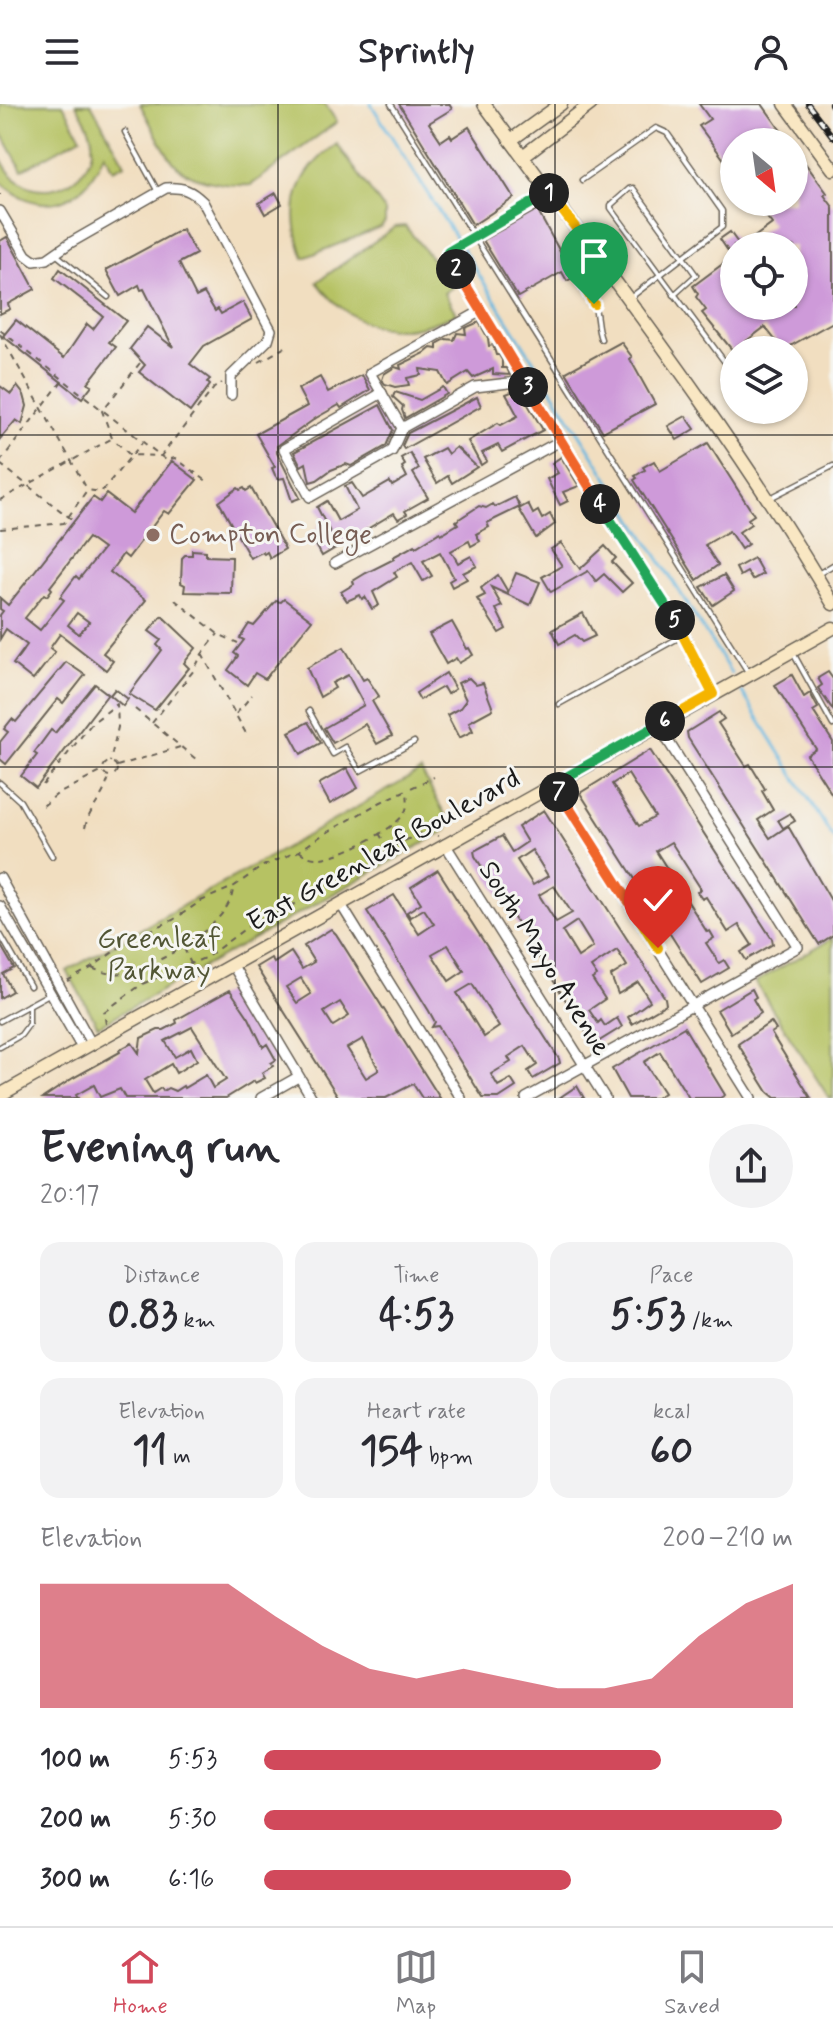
<!DOCTYPE html>
<html lang="en">
<head>
<meta charset="utf-8">
<style>
	body { margin:0; font-family:Mynerve,sans-serif; background:#f2f2f3; color:#2b2b33; height:100vh; display:flex; flex-direction:column; font-size:30px; white-space:nowrap }
	* { box-sizing:border-box; margin:0 }
	p { font-size:26px; color:#7c7c81 }
	.icon { flex:none; width:44px; height:44px; fill:none; stroke:currentColor; stroke-width:2; stroke-linecap:round; stroke-linejoin:round }
	.map { position:relative; height:994px; overflow:hidden }
	.drawer { display:flex; flex-direction:column; background:#fff; flex:1 }
	.drawer>* { flex:none }
	.needle { width:52px; rotate:151deg }
	.tools { position:absolute; left:720px; top:24px; display:grid; gap:16px }
	.tools a { display:grid; place-items:center; width:88px; height:88px; border-radius:50%; background:#fff; box-shadow:0 2px 6px #0004; font-size:40px }
	.pin { position:absolute; display:grid; place-items:center; width:68px; height:68px; color:#fff; margin:-82px -34px; border-radius:50% 50% 50% 0; rotate:-45deg; box-shadow:0 0 8px #0007 }
	.pin .icon { rotate:45deg }
	.km { position:absolute; width:40px; height:40px; margin:-20px; border-radius:50%; background:#222; color:#fff; font-size:22px; line-height:40px; text-align:center }
	.round { display:grid; place-items:center; flex:none; width:84px; height:84px; border-radius:42px; background:#f2f2f3 }
	.head { display:flex; align-items:center; justify-content:space-between; height:136px; padding:0 40px }
	h1 { font-size:44px; font-weight:700; line-height:60px }
	.metrics { display:grid; grid-template-columns:repeat(3,1fr); gap:12px; height:136px; padding:8px 40px }
	.metrics div { display:grid; align-content:center; border-radius:20px; background:#f2f2f3; text-align:center }
	.metrics b { font-size:40px; font-weight:700 }
	.metrics small { font-size:22px; font-weight:400 }
	.metrics p { font-size:22px }
	.chart { height:224px; padding:16px 40px }
	.chart p { display:flex; justify-content:space-between }
	.chart svg { width:100%; height:144px; margin-top:8px; fill:#d1495b; opacity:.7 }
	ul { padding:0 40px; list-style:none; font-size:26px }
	li { display:grid; grid-template-columns:128px 96px 1fr; align-items:center; height:60px }
	li i { height:20px; border-radius:10px; background:#d1495b }
	header { display:flex; justify-content:space-between; align-items:center; height:104px; padding:0 40px; background:#fff; font-size:36px; font-weight:700 }
	.dock { display:flex; justify-content:space-around; align-items:center; height:112px; border-top:2px solid #e1e1e2; background:#fff; font-size:22px; color:#7c7c81 }
	.dock a { display:grid; justify-items:center; gap:4px }
	.dock .current { color:#d1495b }
	.map>svg:first-child { display:block }
	.green { fill:#b6c264; stroke:#696f40; stroke-width:2 }
	.lines { fill:none; stroke-linecap:round; stroke-linejoin:round }
	.stream { stroke:#65b7e0; stroke-width:3 }
	.building { fill:#ce9ad9; fill-rule:evenodd }
	.lane-casing { stroke:#676055; stroke-width:7 }
	.street-casing { stroke:#676055; stroke-width:12 }
	.secondary-casing { stroke:#676055; stroke-width:15 }
	.path { stroke:#676055; stroke-width:2; stroke-dasharray:6 6; stroke-linecap:butt }
	.lane { stroke:#fff; stroke-width:4 }
	.street { stroke:#fff; stroke-width:9 }
	.secondary { stroke:#f9e7c3; stroke-width:12 }
	.rail-casing { stroke:#1c1c1c; stroke-width:6 }
	.rail { stroke:#f6f6f2; stroke-width:3; stroke-dasharray:9; stroke-linecap:butt }
	.split-1-casing { stroke:#fff; stroke-width:16 }
	.split-2-casing { stroke:#fff; stroke-width:16 }
	.split-3-casing { stroke:#fff; stroke-width:16 }
	.split-4-casing { stroke:#fff; stroke-width:16 }
	.split-5-casing { stroke:#fff; stroke-width:16 }
	.split-6-casing { stroke:#fff; stroke-width:16 }
	.split-7-casing { stroke:#fff; stroke-width:16 }
	.split-8-casing { stroke:#fff; stroke-width:16 }
	.split-9-casing { stroke:#fff; stroke-width:16 }
	.split-1 { stroke:#f5b400; stroke-width:10 }
	.split-2 { stroke:#22a559; stroke-width:10 }
	.split-3 { stroke:#f0652b; stroke-width:10 }
	.split-4 { stroke:#f0652b; stroke-width:10 }
	.split-5 { stroke:#22a559; stroke-width:10 }
	.split-6 { stroke:#f5b400; stroke-width:10 }
	.split-7 { stroke:#22a559; stroke-width:10 }
	.split-8 { stroke:#f0652b; stroke-width:10 }
	.split-9 { stroke:#f5b400; stroke-width:10 }
	.grid { fill:none; stroke:#1c1c1c; stroke-width:2; stroke-opacity:0.55 }
	.education-dot { fill:#8d6e63; stroke:#f6f6f2; stroke-width:3 }
	.labels { text-anchor:middle; dominant-baseline:central; stroke-width:6; stroke-linejoin:round; paint-order:stroke }
	.education-label { font-size:28px; fill:#785e54; stroke:#f6f6f2; text-anchor:start }
	.street-label { font-size:28px; fill:#1c1c1c; stroke:#f6f6f2 }
	.park-label { font-size:28px; fill:#525635; stroke:#f6f6f2 }
</style>
</head>
<body>
<header><svg class="icon" aria-label="menu" viewBox="0 0 24 24"><path d="M4 6h16M4 12h16M4 18h16"/></svg>Sprintly<svg class="icon" aria-label="person" viewBox="0 0 24 24"><circle cx="12" cy="8" r="4"/><path d="M4 21q1-7 8-7t8 7"/></svg></header>
<div class="map">
<svg width="833" height="994" viewBox="0 0 833 994">
	<rect width="100%" height="100%" fill="#f6f6f2"/>
	<filter id="ink" filterUnits="userSpaceOnUse"><feTurbulence type="fractalNoise" baseFrequency=".0125" numOctaves="2"/><feDisplacementMap in="SourceGraphic" scale="16" xChannelSelector="R" yChannelSelector="G"/><feConvolveMatrix kernelMatrix="1 2 1 2 8 2 1 2 1" color-interpolation-filters="sRGB"/></filter>
	<filter id="wash" filterUnits="userSpaceOnUse"><feTurbulence type="fractalNoise" baseFrequency=".006" numOctaves="4" result="noise"/><feDisplacementMap in="SourceGraphic" scale="32" xChannelSelector="R" yChannelSelector="G"/><feGaussianBlur stdDeviation="1.8" result="paint"/><feColorMatrix in="noise" values="0 0 0 0 0 0 0 0 0 0 0 0 0 0 0 0 0 1.4 0 .05"/><feComposite in="paint" operator="in"/></filter>
	<g filter="url(#wash)">
		<rect width="100%" height="100%" fill="#f1dec0"/>
		<!-- green -->
		<g class="green">
			<polygon points="0,0 63,0 81,33 22,66 0,26"/>
			<path d="M76,0H91L125,60L113,66L104,49C85,100 41,117 0,77V53C5,62 10,72 19,77C50,99 97,73 92,34C90,22 82,11 76,0Z"/>
			<path d="M140,0H325L337,18L251,81C229,82 191,78 175,60C162,45 150,18 140,0Z"/>
			<path d="M337,40L385,107V118L381,123L304,154C286,106 294,70 337,40Z"/>
			<path d="M405,122L454,182L444,189L456,209C400,238 355,228 317,178L395,123Z"/>
			<polygon points="421,667 449,718 447,726 98,922 67,867"/>
			<polygon points="833,834 833,994 829,994 755,878"/>
		</g>
		<g class="lines">
			<!-- stream -->
			<g class="stream">
				<polyline points="371,0 731,569"/>
				<polyline points="742,588 833,734"/>
			</g>
		</g>
		<g id="blocks">
			<!-- building -->
			<g class="building">
				<polygon points="399,0 449,0 452,5 429,19 441,37 450,31 452,34 469,23 514,94 473,121"/>
				<polygon points="699,0 762,0 789,38 734,38 734,69 699,22 710,15"/>
				<polygon points="794,44 827,89 824,91 833,103 833,218 783,246 765,223 733,247 702,209 706,206 696,193 698,190 693,182 732,153 720,135 730,128 740,142 734,142 734,202 794,202 794,142 742,142 772,120 755,98 794,98"/>
				<polygon points="276,89 282,100 265,110 259,99"/>
				<polygon points="537,106 574,173 567,177 562,168 518,193 483,136"/>
				<polygon points="182,125 196,150 179,159 196,193 204,189 215,207 218,205 221,210 243,198 252,215 204,242 190,260 210,275 207,278 210,281 190,308 139,268 145,261 130,245 147,223 173,243 144,185 141,186 139,181 120,192 106,166"/>
				<polygon points="7,133 35,185 8,200 10,205 0,210 0,137"/>
				<polygon points="60,165 126,217 109,238 116,243 88,279 92,281 82,294 3,232 16,216 64,254 87,220 93,225 103,212 54,174"/>
				<polygon points="479,218 488,234 489,242 493,241 496,251 499,251 502,256 502,264 507,264 510,271 493,270 493,265 473,274 468,268 447,281 440,268 420,265 421,271 407,274 409,281 395,283 385,280 382,276 384,270 395,263 401,265 400,261 425,249 431,244 437,245 437,240 446,235 454,236 457,229 466,230 465,224"/>
				<polygon points="621,238 632,253 630,255 655,300 603,328 566,268"/>
				<polygon points="362,271 370,286 341,304 339,301 316,314 277,342 277,349 300,394 292,397 284,374 278,375 275,371 272,364 275,363 256,330 307,302 298,285 320,273 328,288"/>
				<polygon points="0,282 11,290 17,282 24,291 27,302 22,320 16,316 0,335"/>
				<polygon points="443,283 447,290 405,314 402,306 403,302 393,293 395,288 420,296"/>
				<polygon points="519,285 543,326 502,348 498,341 482,349 487,357 481,361 468,337 498,319 501,321 518,312 506,290"/>
				<polygon points="477,293 481,302 404,345 402,342 408,329"/>
				<polygon points="380,301 393,326 386,342 351,362 346,360 331,366 317,376 310,378 306,359 301,362 294,348"/>
				<polygon points="686,312 695,325 677,336 668,322"/>
				<polygon points="708,339 754,411 748,415 751,420 739,428 748,440 741,445 729,427 705,441 718,461 697,476 634,376 637,374 635,372 645,366 643,363 654,357 660,367"/>
				<polygon points="456,343 477,363 452,379 448,372 437,379 423,355 444,344 448,350"/>
				<polygon points="410,349 419,365 413,369 428,394 405,407 407,410 398,415 394,409 322,452 311,432 319,430 317,421 330,428 317,403 327,397 338,417 357,406 345,382 352,379 362,394 390,378 392,382 407,373 402,363 405,361 401,354"/>
				<polygon points="561,353 579,382 563,388 568,397 560,401 547,375 558,369 552,359"/>
				<path d="M172,357L197,376L169,410L164,407L128,454L123,450L110,468L146,496L103,549L113,557L106,566L60,530L50,544L55,548L33,576L13,560L27,541L6,525L0,535V511L3,507L0,505V494L8,501L93,393L100,398L106,390L131,409ZM88,434L103,445L79,475L76,472L60,493L64,496L40,526L25,514L44,490L47,492L52,485L50,483ZM77,509L89,518L79,530L68,521Z"/>
				<polygon points="238,384 240,386 244,384 246,387 251,384 285,445 270,454 267,448 264,450 262,448 250,454 219,398"/>
				<polygon points="515,393 520,403 487,419 489,423 476,430 480,437 471,442 469,437 451,447 458,459 471,452 477,462 463,469 467,475 452,483 449,477 454,474 440,448 423,457 432,472 423,477 412,458 394,468 397,473 373,488 379,501 372,505 365,493 362,495 360,491 347,497 341,488 354,480 353,477 366,469 394,455 393,453 415,441 416,443 440,428 441,430 458,420 456,417 479,402 486,404 493,400 495,403"/>
				<polygon points="528,400 533,410 538,407 542,415 550,410 555,420 536,434 519,405"/>
				<polygon points="561,439 580,465 605,442 616,454 612,458 632,479 622,488 604,470 596,477 588,467 551,488 542,473 562,462 551,445"/>
				<polygon points="192,446 206,447 206,452 232,453 231,489 184,488 185,481 181,479 182,454 185,451 192,451"/>
				<polygon points="754,454 763,470 752,476 747,468 740,472 736,464"/>
				<polygon points="516,469 540,478 530,501 491,483 502,502 496,505 506,525 499,529 477,495 485,491 481,484 498,471 508,488"/>
				<polygon points="724,471 734,487 713,501 701,483"/>
				<polygon points="284,495 312,516 265,575 255,569 247,581 228,566 238,552 234,549 244,536 240,534 249,520 254,522 276,497 281,498"/>
				<polygon points="583,509 595,532 582,538 575,531 559,540 552,526"/>
				<polygon points="162,512 196,544 184,559 189,564 155,606 129,590 162,546 157,541 161,536 149,527"/>
				<polygon points="452,518 467,545 469,544 473,551 459,559 456,554 446,560 429,530"/>
				<polygon points="344,543 363,576 367,574 379,592 372,597 392,632 377,640 365,620 333,639 324,624 364,601 348,571 332,579 335,584 320,593 307,564"/>
				<polygon points="66,558 85,571 63,599 58,595 6,660 0,655 0,638 8,628 4,625 12,615 16,618"/>
				<polygon points="828,568 833,575 833,606 818,584 822,581 818,574"/>
				<polygon points="446,569 455,585 447,590 443,583 420,596 416,589"/>
				<polygon points="792,571 804,593 810,589 818,604 813,607 833,638 833,692 807,651 816,645 775,581"/>
				<polygon points="469,574 476,581 483,579 493,605 469,618 473,627 459,634 447,611 460,604 466,596 458,579"/>
				<polygon points="95,580 108,590 36,684 21,672 37,651 34,649 51,626 55,629"/>
				<polygon points="115,585 128,595 123,602 110,591"/>
				<polygon points="719,608 724,615 718,619 746,662 750,660 765,685 762,687 773,706 758,716 770,734 788,722 833,800 833,831 819,840 688,634 687,628"/>
				<polygon points="308,618 321,639 301,650 289,628"/>
				<path d="M650,646L772,835L773,840L746,856L741,848L752,841L739,821L728,828L706,793L702,795L697,788L701,785L671,738L656,747L707,828L710,827L714,834L706,839L719,859L724,856L729,864L702,880L580,689ZM628,670L655,713L639,722L612,680Z"/>
				<polygon points="347,664 358,684 330,700 319,680"/>
				<path d="M544,706L665,894L666,900L632,920L628,913L650,897L638,878L618,890L611,872L627,862L617,846L591,863L597,872L592,875L605,895L589,906L598,919L601,916L605,922L617,914L622,923L596,939L595,937L592,938L475,752L474,747L502,732L512,748L527,738L518,723ZM532,746L548,772L533,781L517,756ZM554,782L572,809L556,818L539,791ZM577,817L593,843L578,853L562,827Z"/>
				<polygon points="790,709 795,717 783,724 778,716"/>
				<path d="M438,766L559,955L560,959L533,975L528,967L537,961L525,942L508,953L511,958L491,970L498,982L511,975L516,983L499,994H483L438,922L432,923L435,918L429,907L367,807L394,791L419,830L434,820L424,805L410,813L407,808L421,799L411,783ZM448,841L464,867L449,877L432,850ZM472,880L499,923L484,933L457,889Z"/>
				<path d="M331,825L336,830L440,994H422L413,980L386,994H339L256,863L271,854L274,859L291,848L302,865L314,858L304,842ZM301,874L311,890L297,899L286,883ZM340,898L349,912L333,922L324,908ZM363,935L379,966L366,974L347,944Z"/>
				<polygon points="0,840 14,864 3,870 12,887 0,894"/>
				<polygon points="752,885 756,893 753,895 761,909 731,929 717,906"/>
				<path d="M230,886L249,914L263,943L267,940L276,956L271,959L273,962L262,969L265,974L255,979L254,977L226,994H125L120,985L100,993L94,981L76,991L78,994H43L73,974L120,948L119,946L132,939L139,949L141,934L158,926H164L177,919L176,916ZM192,923L226,976L213,984L206,971L184,984L183,982L175,987L168,984L163,987L161,984L153,989L145,976L171,960L176,969L197,956L191,944L175,953L165,937Z"/>
				<polygon points="771,918 776,926 771,929 811,994 775,994 768,988 738,940"/>
				<polygon points="684,923 725,991 720,994 689,994 660,948 644,958 664,989 656,994 628,994 612,965"/>
				<polygon points="577,982 584,994 559,994"/>
			</g>
		</g>
	</g>
	<g filter="url(#ink)">
		<use href="#blocks" fill-opacity="0" stroke="#676055" stroke-width="2"/>
		<g class="lines">
			<!-- lane casing -->
			<g class="lane-casing">
				<g id="lane">
					<polyline points="391,0 748,568"/>
					<polyline points="125,28 157,86"/>
					<polyline points="582,76 656,24 667,29 722,107 722,123 630,194"/>
					<path d="M586,141L573,151C572,167 587,182 593,197C598,209 596,222 601,235"/>
					<polyline points="57,151 108,193"/>
					<path d="M674,191L696,171L633,84L629,85L611,101V104C648,155 686,206 724,257L734,259"/>
					<polyline points="754,246 765,238"/>
					<polyline points="770,394 833,362"/>
					<polyline points="818,470 833,461"/>
					<polyline points="793,549 833,621"/>
					<polyline points="559,600 682,532"/>
					<polyline points="309,607 333,650 345,643 360,667 414,638"/>
					<polyline points="0,679 20,697 52,752"/>
					<polyline points="0,830 30,882"/>
					<polyline points="0,917 49,890"/>
					<polyline points="0,943 21,931 29,920 29,901"/>
				</g>
			</g>
			<!-- street casing -->
			<g class="street-casing">
				<g id="street">
					<polyline points="550,88 448,148 447,151 560,337 686,535 696,560 713,590"/>
					<path d="M0,107L26,151L34,157L47,155L70,139L166,84C183,83 191,86 203,98L271,226L268,236L231,272V291"/>
					<polyline points="481,207 370,269 402,324 475,283 525,277"/>
					<polyline points="382,289 284,345 310,393 392,347 402,324"/>
					<polyline points="335,459 560,337"/>
					<polyline points="554,680 751,994"/>
					<polyline points="445,740 605,994"/>
					<polyline points="0,774 91,939"/>
					<polyline points="340,799 461,994"/>
					<polyline points="0,802 82,944"/>
					<polyline points="232,860 312,994"/>
					<polyline points="261,994 298,973"/>
					<polyline points="526,994 798,843 658,621"/>
				</g>
			</g>
			<!-- secondary casing -->
			<g class="secondary-casing">
				<g id="secondary">
					<path d="M484,0C604,164 730,324 833,500"/>
					<polyline points="785,0 833,65"/>
					<polyline points="511,36 561,0"/>
					<polyline points="523,52 591,0"/>
					<polyline points="0,991 833,524"/>
				</g>
			</g>
			<!-- path -->
			<g class="path">
				<polyline points="0,91 0,90"/>
				<polyline points="0,226 166,356 175,354 208,378"/>
				<polyline points="0,230 87,385"/>
				<polyline points="259,258 289,241"/>
				<polyline points="140,259 102,307 112,334 130,351 161,352 214,284 222,279"/>
				<polyline points="0,358 62,277"/>
				<polyline points="0,360 74,417"/>
				<polyline points="0,396 111,335"/>
				<polyline points="0,425 64,419 87,386 101,388 142,339"/>
				<polyline points="175,496 218,530 238,539"/>
				<polyline points="202,550 248,633"/>
				<polyline points="135,605 197,656"/>
				<polyline points="236,610 252,591"/>
				<polyline points="152,619 194,566 202,550 218,530"/>
				<circle cx="110" cy="665" r="7"/>
				<polyline points="117,662 180,643"/>
				<polyline points="43,681 92,619 117,600 118,623 110,658"/>
				<polyline points="43,702 56,691 103,667"/>
				<path d="M85,724C89,704 104,695 109,672"/>
				<polyline points="379,729 388,745"/>
				<path d="M299,747C305,751 310,754 316,754C336,756 397,725 405,708C408,702 408,695 407,689"/>
				<polyline points="184,844 191,860"/>
				<path d="M92,864C104,870 117,871 129,868C161,859 232,820 233,784"/>
				<polyline points="67,877 91,864 131,835 173,816 201,797 233,783 263,762 299,747 321,732 377,700 434,673"/>
				<polyline points="106,920 104,908 142,880 207,853 254,818 295,800 335,773 369,759 396,741 423,728 439,732"/>
			</g>
			<!-- lane -->
			<use href="#lane" class="lane"/>
			<!-- street -->
			<use href="#street" class="street"/>
			<!-- secondary -->
			<use href="#secondary" class="secondary"/>
			<!-- rail casing -->
			<g class="rail-casing">
				<g id="rail">
					<polyline points="808,0 833,33"/>
					<polyline points="831,0 833,3"/>
				</g>
			</g>
			<!-- rail -->
			<use href="#rail" class="rail"/>
		</g>
	</g>
	<g class="lines" filter="url(#ink)">
		<!-- split-1 casing -->
		<g class="split-1-casing">
			<polyline id="split-1" points="549,89 588,140 573,151 572,159 594,200"/>
		</g>
		<!-- split-2 casing -->
		<g class="split-2-casing">
			<polyline id="split-2" points="456,165 447,151 448,148 549,89"/>
		</g>
		<!-- split-3 casing -->
		<g class="split-3-casing">
			<polyline id="split-3" points="456,165 528,283"/>
		</g>
		<!-- split-4 casing -->
		<g class="split-4-casing">
			<polyline id="split-4" points="528,283 600,400"/>
		</g>
		<!-- split-5 casing -->
		<g class="split-5-casing">
			<polyline id="split-5" points="600,400 675,516"/>
		</g>
		<!-- split-6 casing -->
		<g class="split-6-casing">
			<polyline id="split-6" points="665,617 713,590 675,516"/>
		</g>
		<!-- split-7 casing -->
		<g class="split-7-casing">
			<polyline id="split-7" points="559,688 554,680 665,617"/>
		</g>
		<!-- split-8 casing -->
		<g class="split-8-casing">
			<polyline id="split-8" points="559,688 633,804"/>
		</g>
		<!-- split-9 casing -->
		<g class="split-9-casing">
			<polyline id="split-9" points="633,804 658,844"/>
		</g>
		<!-- split-1 -->
		<use href="#split-1" class="split-1"/>
		<!-- split-2 -->
		<use href="#split-2" class="split-2"/>
		<!-- split-3 -->
		<use href="#split-3" class="split-3"/>
		<!-- split-4 -->
		<use href="#split-4" class="split-4"/>
		<!-- split-5 -->
		<use href="#split-5" class="split-5"/>
		<!-- split-6 -->
		<use href="#split-6" class="split-6"/>
		<!-- split-7 -->
		<use href="#split-7" class="split-7"/>
		<!-- split-8 -->
		<use href="#split-8" class="split-8"/>
		<!-- split-9 -->
		<use href="#split-9" class="split-9"/>
	</g>
	<!-- grid -->
	<path class="grid" d="M278,0V994M555,0V994M0,331H833M0,663H833"/>
	<!-- markers -->
	<circle class="education-dot" cx="153" cy="431" r="8"/>
	<g class="labels">
		<!-- education labels -->
		<g class="education-label">
			<text x="169" y="431">Compton College</text>
		</g>
		<!-- street labels -->
		<g class="street-label">
			<text transform="translate(384 747) rotate(-29)">East Greenleaf Boulevard</text>
			<text transform="translate(544 855) rotate(58)">South Mayo Avenue</text>
		</g>
		<!-- park labels -->
		<g class="park-label">
			<text x="159" y="835">Greenleaf<tspan x="159" dy="32">Parkway</tspan></text>
		</g>
	</g>
</svg>
<div class="tools">
<a><svg class="needle" viewBox="-14 -14 28 28"><path d="M0-13l5 13h-10z" fill="#e53935"/><path d="M0 13l5-13h-10z" fill="#7c7c81"/></svg></a>
<a><svg class="icon" aria-label="locate" viewBox="0 0 24 24"><circle cx="12" cy="12" r="6"/><path d="M12 2v4M12 18v4M2 12h4M18 12h4"/></svg></a>
<a><svg class="icon" aria-label="layers" viewBox="0 0 24 24"><path d="M12 4l9 5-9 5-9-5zM3 14l9 5 9-5"/></svg></a>
</div>
<div class="pin" style="left:594px;top:200px;background:#1e9e55"><svg class="icon" aria-label="arrive" viewBox="0 0 24 24"><path d="M6 21V4h12l-3 4 3 4H6"/></svg></div>
<div class="pin" style="left:658px;top:844px;background:#d93025"><svg class="icon" aria-label="check" viewBox="0 0 24 24"><path d="M5 12l5 5 9-10"/></svg></div>
<b class="km" style="left:549px;top:89px">1</b>
<b class="km" style="left:456px;top:165px">2</b>
<b class="km" style="left:528px;top:283px">3</b>
<b class="km" style="left:600px;top:400px">4</b>
<b class="km" style="left:675px;top:516px">5</b>
<b class="km" style="left:665px;top:617px">6</b>
<b class="km" style="left:559px;top:688px">7</b>
</div>
<section class="drawer">
<div class="head"><div><h1>Evening run</h1><p>20:17</p></div><a class="round"><svg class="icon" aria-label="share" viewBox="0 0 24 24"><path d="M12 15V3M7 8l5-5 5 5M5 13v7h14v-7"/></svg></a></div>
<div class="metrics">
<div><p>Distance</p><b>0.83<small> km</small></b></div>
<div><p>Time</p><b>4:53</b></div>
<div><p>Pace</p><b>5:53<small> /km</small></b></div>
</div>
<div class="metrics">
<div><p>Elevation</p><b>11<small> m</small></b></div>
<div><p>Heart rate</p><b>154<small> bpm</small></b></div>
<div><p>kcal</p><b>60</b></div>
</div>
<div class="chart"><p><span>Elevation</span>200–210 m</p>
<svg viewBox="0 0 160 44" preserveAspectRatio="none"><path d="M0 44V6L10 6L20 6L30 6L40 6L50 16L60 25L70 32L80 35L90 32L100 35L110 38L120 38L130 35L140 22L150 12L160 6V44z"/></svg>
</div>
<ul>
<li><b>100 m</b>5:53<i style="width:75%"></i></li>
<li><b>200 m</b>5:30<i style="width:98%"></i></li>
<li><b>300 m</b>6:16<i style="width:58%"></i></li>
</ul>
</section>
<nav class="dock">
<a class="current"><svg class="icon" aria-label="home" viewBox="0 0 24 24"><path d="M3 11l9-7 9 7M6 9v11h12V9"/></svg>Home</a>
<a><svg class="icon" aria-label="map" viewBox="0 0 24 24"><path d="M3 6l6-2 6 2 6-2v14l-6 2-6-2-6 2zM9 4v14M15 6v14"/></svg>Map</a>
<a><svg class="icon" aria-label="saved" viewBox="0 0 24 24"><path d="M7 4h10v16l-5-4-5 4z"/></svg>Saved</a>
</nav>
</body>
</html>
